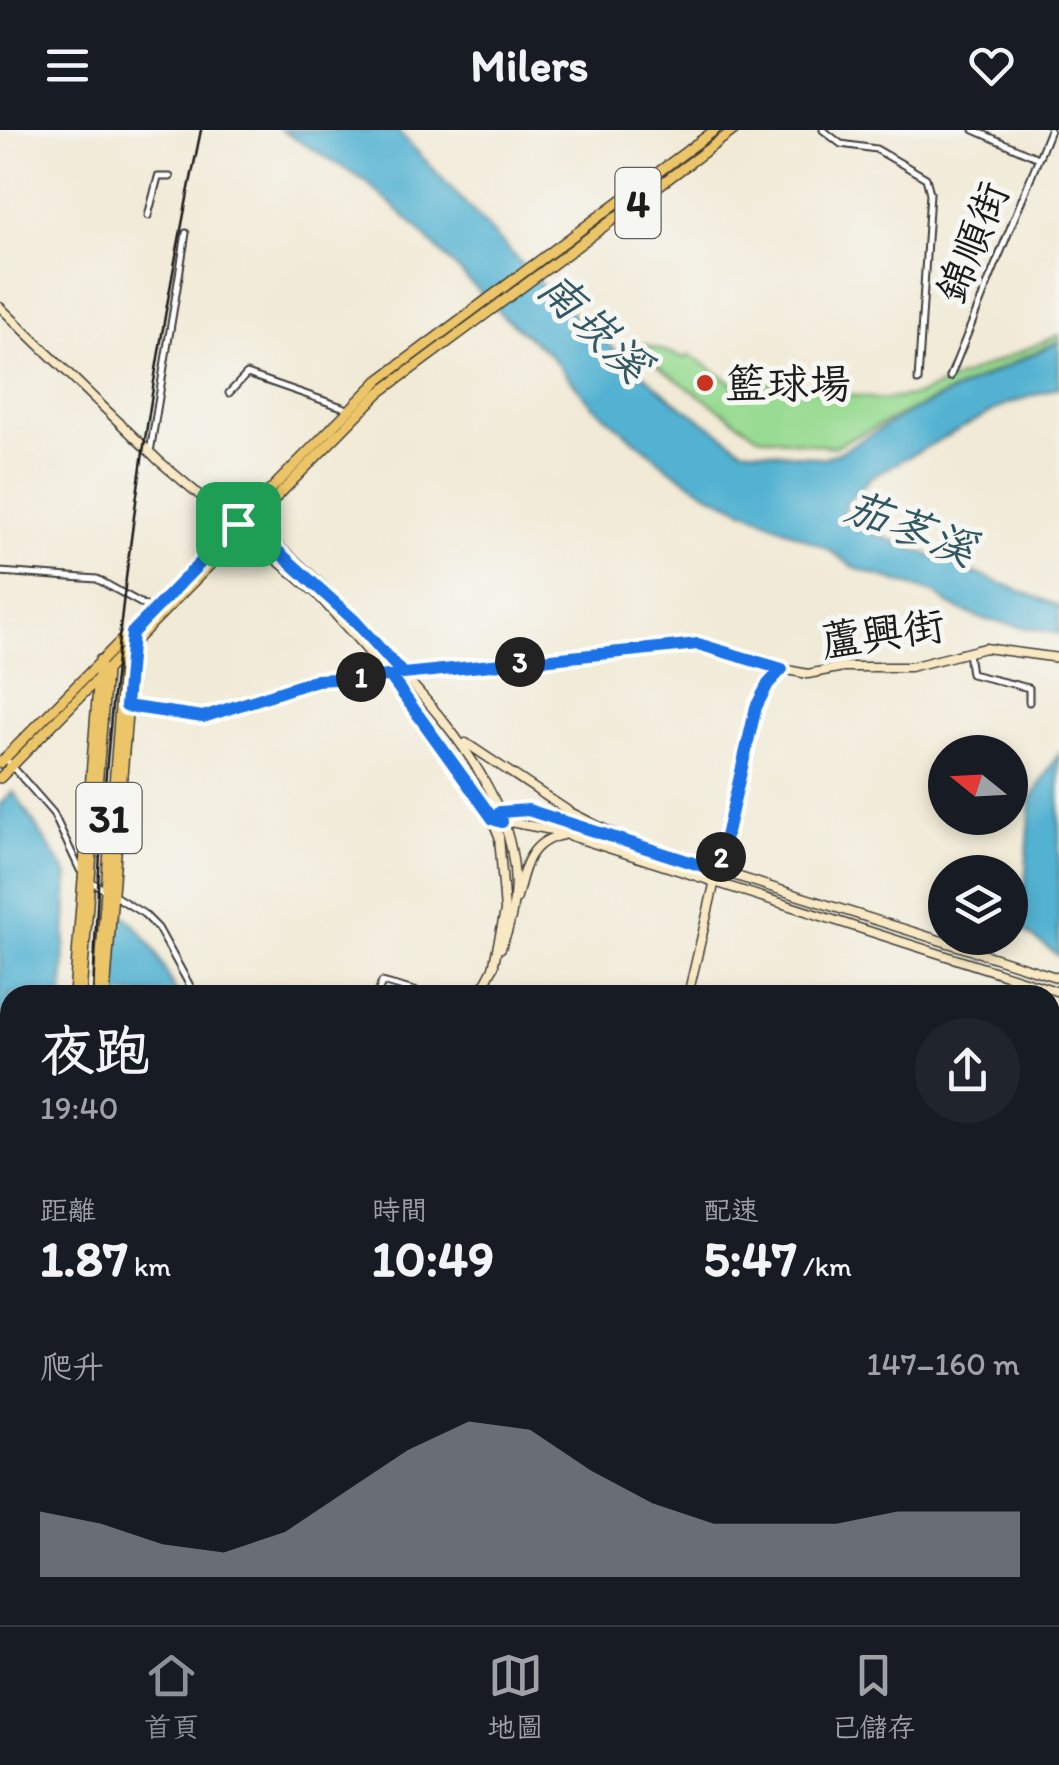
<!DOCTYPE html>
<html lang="zh-TW">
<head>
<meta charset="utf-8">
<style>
	body { margin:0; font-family:Itim,"LXGW WenKai TC",sans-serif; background:#20242c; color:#f1f3f6; height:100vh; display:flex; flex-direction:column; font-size:38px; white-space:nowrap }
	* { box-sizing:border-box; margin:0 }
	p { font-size:32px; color:#9ea1a6 }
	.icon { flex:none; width:55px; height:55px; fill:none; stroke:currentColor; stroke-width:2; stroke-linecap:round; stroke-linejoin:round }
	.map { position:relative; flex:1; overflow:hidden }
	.details { position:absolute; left:0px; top:855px; width:1060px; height:640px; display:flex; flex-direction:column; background:#171b24; border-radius:30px 30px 0 0; box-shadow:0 5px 15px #0003 }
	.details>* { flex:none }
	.needle { width:65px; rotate:288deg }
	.fabs { position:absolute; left:928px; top:605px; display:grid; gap:20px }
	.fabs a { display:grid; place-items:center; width:100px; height:100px; border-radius:50%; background:#171b24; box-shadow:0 5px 15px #0003; font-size:50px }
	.pin { position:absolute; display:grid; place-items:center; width:85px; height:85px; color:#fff; margin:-42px; border-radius:20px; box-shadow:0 5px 15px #0006 }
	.km { position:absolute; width:50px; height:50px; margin:-25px; border-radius:50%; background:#222; color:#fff; font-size:28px; line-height:50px; text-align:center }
	.round { display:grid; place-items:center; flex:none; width:105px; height:105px; border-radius:52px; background:#20242c }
	.overview { display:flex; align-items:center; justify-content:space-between; height:170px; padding:0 40px }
	h1 { font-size:55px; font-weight:800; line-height:75px }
	.metrics { display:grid; grid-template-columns:repeat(3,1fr); gap:15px; height:170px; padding:10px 40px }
	.metrics div { display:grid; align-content:center }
	.metrics b { font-size:50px; font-weight:800 }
	.metrics small { font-size:28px; font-weight:400 }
	.metrics p { font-size:28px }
	.chart { height:280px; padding:20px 40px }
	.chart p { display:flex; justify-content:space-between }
	.chart svg { width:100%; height:180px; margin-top:10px; fill:#8c9099; opacity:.7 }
	header { display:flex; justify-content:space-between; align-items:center; height:130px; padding:0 40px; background:#171b24; font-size:45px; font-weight:800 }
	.tabs { display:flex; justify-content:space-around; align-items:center; height:140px; border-top:2px solid #363941; background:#171b24; font-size:28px; color:#9ea1a6 }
	.tabs a { display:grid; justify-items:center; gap:5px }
	.tabs .active { color:#8c9099 }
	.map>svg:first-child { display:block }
	.green { fill:#99db92; stroke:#5a7c57; stroke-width:2.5 }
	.water { fill:#53b2d1; stroke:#386776; stroke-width:2.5 }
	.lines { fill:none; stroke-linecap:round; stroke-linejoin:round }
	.stream { stroke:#53b2d1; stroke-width:2.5 }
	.street-casing { stroke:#3c3b38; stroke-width:9 }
	.secondary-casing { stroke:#3c3b38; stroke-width:11 }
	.primary-casing { stroke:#3c3b38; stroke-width:12 }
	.street { stroke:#fff; stroke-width:5 }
	.secondary { stroke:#f8e8c3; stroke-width:8 }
	.primary { stroke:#edc569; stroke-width:9 }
	.rail { stroke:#1c1c1c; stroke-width:2.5 }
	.route-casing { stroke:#fff; stroke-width:20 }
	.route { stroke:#1a73e8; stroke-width:12 }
	.poi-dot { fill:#c8321e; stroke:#f6f6f2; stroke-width:4 }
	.labels { text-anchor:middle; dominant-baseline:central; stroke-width:10; stroke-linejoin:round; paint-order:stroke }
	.shield { fill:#f6f6f2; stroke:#5d5d5c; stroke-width:2.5 }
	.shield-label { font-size:40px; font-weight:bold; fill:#1c1c1c }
	.street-label { font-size:42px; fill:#1c1c1c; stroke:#f6f6f2 }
	.poi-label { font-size:42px; fill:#1c1c1c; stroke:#f6f6f2; text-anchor:start }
	.water-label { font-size:45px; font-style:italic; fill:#325864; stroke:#f6f6f2 }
</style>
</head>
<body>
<header><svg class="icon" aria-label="menu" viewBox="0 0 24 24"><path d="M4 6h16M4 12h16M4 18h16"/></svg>Milers<svg class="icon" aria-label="heart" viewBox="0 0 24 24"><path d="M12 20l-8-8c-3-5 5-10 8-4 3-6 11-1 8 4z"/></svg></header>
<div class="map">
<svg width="1059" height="1495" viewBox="0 0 1059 1495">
	<rect width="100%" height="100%" fill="#f6f6f2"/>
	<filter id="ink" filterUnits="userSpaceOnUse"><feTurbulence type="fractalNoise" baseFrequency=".01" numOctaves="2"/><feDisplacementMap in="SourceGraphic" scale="20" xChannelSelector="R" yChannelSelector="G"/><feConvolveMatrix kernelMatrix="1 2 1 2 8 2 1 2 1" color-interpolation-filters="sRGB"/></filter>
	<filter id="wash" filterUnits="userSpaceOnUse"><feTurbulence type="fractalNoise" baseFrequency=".0048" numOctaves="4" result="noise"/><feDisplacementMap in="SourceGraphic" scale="40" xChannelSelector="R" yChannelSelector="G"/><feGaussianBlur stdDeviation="2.25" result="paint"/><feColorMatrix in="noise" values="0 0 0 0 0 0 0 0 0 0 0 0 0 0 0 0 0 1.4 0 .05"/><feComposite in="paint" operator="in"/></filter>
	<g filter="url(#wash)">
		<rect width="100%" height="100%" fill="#f1ead6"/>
		<!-- green -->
		<polygon class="green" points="1059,205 1059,211 833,317 758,306 641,225 643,214 686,228 690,225 742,259 750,249 882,270 918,265"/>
		<!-- water -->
		<g class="water">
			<polygon points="281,0 397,0 549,163 673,270 742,318 822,328 840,322 908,283 1059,212 1059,257 1005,275 871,347 847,373 840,390 1059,476 1059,504 982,489 949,475 937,464 857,439 826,418 707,363 670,339 592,275 548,223 504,187 409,90 365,51"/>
			<polygon points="1059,623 1059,826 1022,799 1031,669"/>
			<polygon points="13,661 68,745 63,865 10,865 10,1021 0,1021 0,674"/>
			<path d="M113,777C147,799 160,829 177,865H110Z"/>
			<polygon points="1050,1407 1059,1437 1059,1495 992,1495 977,1487 1050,1485"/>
		</g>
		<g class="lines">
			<!-- stream -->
			<polyline class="stream" points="0,1033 10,1032"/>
		</g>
	</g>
	<g filter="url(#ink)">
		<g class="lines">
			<!-- street casing -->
			<g class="street-casing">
				<g id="street">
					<polyline points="823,0 841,14 876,19 926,48 930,63 918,251"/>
					<polyline points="974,0 1038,28"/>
					<polyline points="148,86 158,47 170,47"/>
					<polyline points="950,247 1050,0"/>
					<polyline points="229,263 247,244 348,279"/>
					<polyline points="150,322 186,103"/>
					<polyline points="0,442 97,449 151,479"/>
					<polyline points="968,522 971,544 1029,558 1029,572"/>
					<polyline points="129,576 203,587 317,550 656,517 707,516 780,538"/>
					<polyline points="5,628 53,683 80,740"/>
					<polyline points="92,752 144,784 158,798 195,865"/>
					<polyline points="377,865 382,852 429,865"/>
					<polyline points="0,1331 10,1318"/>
				</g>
			</g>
			<!-- secondary casing -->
			<g class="secondary-casing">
				<g id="secondary">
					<polyline points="0,177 159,331 317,464 415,574 485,674 499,706 505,781 493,838"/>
					<path d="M248,395C291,419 342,476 376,514C448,594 553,700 501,818"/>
					<polyline points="466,613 570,682 620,707"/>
					<polyline points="493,689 500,682 527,680 1059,848"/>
					<polyline points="493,689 552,700 1059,862"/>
					<path d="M517,768C524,739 528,711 563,705"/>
					<polyline points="479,865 494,836"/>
					<polyline points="688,865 756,577 768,553 782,539 808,544 843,537 910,537 985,518 1059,528"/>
					<polyline points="0,1261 10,1258"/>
					<polyline points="0,1269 10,1266"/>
					<polyline points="507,1485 514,1495"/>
					<polyline points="517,1485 524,1495"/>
					<polyline points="633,1485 633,1495"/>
				</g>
			</g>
			<!-- primary casing -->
			<g class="primary-casing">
				<g id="primary">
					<polyline points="0,633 379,250 715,0"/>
					<polyline points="0,648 379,263 734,0"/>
					<polyline points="74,865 100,530"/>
					<polyline points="81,865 106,542"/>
					<polyline points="98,865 124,524"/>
					<polyline points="105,865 132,519"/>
					<polyline points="88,1485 88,1495"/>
					<polyline points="106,1485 106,1495"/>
					<polyline points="112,1485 113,1495"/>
				</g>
			</g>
			<!-- street -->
			<use href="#street" class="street"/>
			<!-- secondary -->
			<use href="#secondary" class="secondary"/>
			<!-- primary -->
			<use href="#primary" class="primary"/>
			<!-- rail -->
			<g class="rail">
				<path d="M93,865C103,574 141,284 201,0"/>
				<polyline points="102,1485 103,1495"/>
			</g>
		</g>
	</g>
	<g class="lines" filter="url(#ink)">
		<!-- route casing -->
		<g class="route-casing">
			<polygon id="route" points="238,394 245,400 250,396 355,491 403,544 698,514 782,539 768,554 756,577 718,741 528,680 500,682 502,692 493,689 390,546 317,550 203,587 126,576 132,503"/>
		</g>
		<!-- route -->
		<use href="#route" class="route"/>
	</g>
	<!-- markers -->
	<circle class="poi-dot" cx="705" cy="253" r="10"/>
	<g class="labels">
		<!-- shield labels -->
		<g class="shield">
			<rect x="615.5" y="38" width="45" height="70" rx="8"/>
			<rect x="76.5" y="653" width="65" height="70" rx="8"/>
		</g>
		<g class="shield-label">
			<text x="638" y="73">4</text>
			<text x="109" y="688">31</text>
		</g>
		<!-- street labels -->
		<g class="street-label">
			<text transform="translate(972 112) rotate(-68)">錦順街</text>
			<text transform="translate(882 503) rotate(-8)">蘆興街</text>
		</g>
		<!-- poi labels -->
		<g class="poi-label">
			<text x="725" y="253">籃球場</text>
		</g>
		<!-- water labels -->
		<g class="water-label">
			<text transform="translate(595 196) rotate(44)">南崁溪</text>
			<text transform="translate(911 397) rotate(21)">茄苳溪</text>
		</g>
	</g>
</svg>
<div class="fabs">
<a><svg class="needle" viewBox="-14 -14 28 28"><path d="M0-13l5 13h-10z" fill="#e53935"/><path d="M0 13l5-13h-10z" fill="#9ea1a6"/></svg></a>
<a><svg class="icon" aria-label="layers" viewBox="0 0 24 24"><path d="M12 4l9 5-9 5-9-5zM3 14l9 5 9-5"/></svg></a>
</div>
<div class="pin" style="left:238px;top:394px;background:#1e9e55"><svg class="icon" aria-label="arrive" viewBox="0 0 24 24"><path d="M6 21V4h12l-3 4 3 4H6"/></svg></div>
<b class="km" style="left:361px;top:547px">1</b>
<b class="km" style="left:721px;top:727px">2</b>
<b class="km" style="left:520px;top:532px">3</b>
<section class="details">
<div class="overview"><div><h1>夜跑</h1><p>19:40</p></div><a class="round"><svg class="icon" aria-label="share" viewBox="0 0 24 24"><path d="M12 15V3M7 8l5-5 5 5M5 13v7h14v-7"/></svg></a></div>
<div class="metrics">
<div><p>距離</p><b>1.87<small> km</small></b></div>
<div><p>時間</p><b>10:49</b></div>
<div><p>配速</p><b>5:47<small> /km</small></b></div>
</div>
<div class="chart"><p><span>爬升</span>147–160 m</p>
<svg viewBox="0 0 160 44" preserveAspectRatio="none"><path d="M0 44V28L10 31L20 36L30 38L40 33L50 23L60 13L70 6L80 8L90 18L100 26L110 31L120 31L130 31L140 28L150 28L160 28V44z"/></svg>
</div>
</section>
</div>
<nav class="tabs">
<a class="active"><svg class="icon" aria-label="home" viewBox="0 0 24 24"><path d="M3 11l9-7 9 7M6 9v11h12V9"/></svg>首頁</a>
<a><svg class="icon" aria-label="map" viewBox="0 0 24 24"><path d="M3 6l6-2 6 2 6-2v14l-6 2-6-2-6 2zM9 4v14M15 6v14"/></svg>地圖</a>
<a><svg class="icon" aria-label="saved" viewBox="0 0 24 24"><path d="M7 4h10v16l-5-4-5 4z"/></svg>已儲存</a>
</nav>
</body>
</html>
